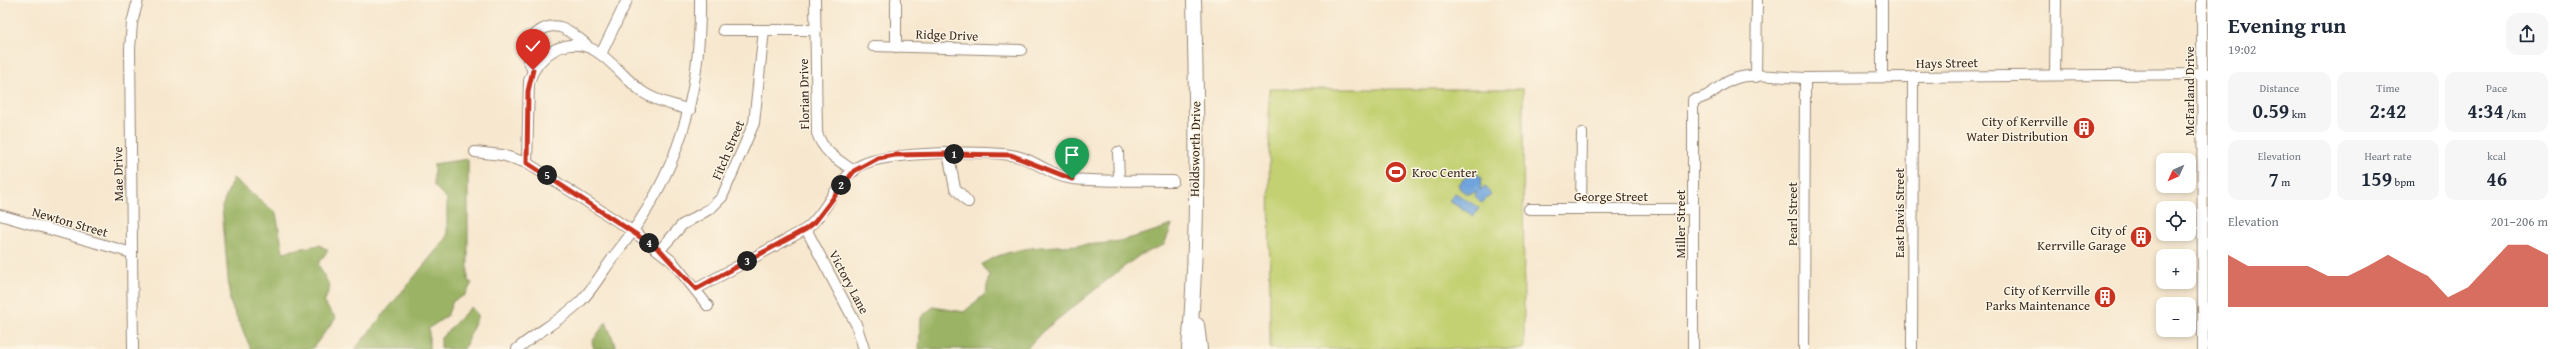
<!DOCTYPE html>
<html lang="en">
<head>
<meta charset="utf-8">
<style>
	body { margin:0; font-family:"Gentium Book Plus",serif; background:#f6f6f7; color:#1f2937; height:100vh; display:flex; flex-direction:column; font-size:15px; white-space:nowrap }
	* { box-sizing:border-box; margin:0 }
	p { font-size:13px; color:#747a83 }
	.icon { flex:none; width:22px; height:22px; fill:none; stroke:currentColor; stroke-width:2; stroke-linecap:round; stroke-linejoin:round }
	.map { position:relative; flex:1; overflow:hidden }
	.panel { display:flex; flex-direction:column; background:#fff; width:360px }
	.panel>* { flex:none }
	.needle { width:26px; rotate:225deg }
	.fabs { position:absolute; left:2156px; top:153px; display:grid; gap:8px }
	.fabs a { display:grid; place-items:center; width:40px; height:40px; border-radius:8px; background:#fff; box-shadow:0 2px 6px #0003; font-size:20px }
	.pin { position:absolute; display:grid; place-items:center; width:34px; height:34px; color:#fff; margin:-41px -17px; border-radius:50% 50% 50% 0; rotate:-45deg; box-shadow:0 0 4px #0007 }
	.pin .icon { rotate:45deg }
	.km { position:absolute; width:20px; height:20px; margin:-10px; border-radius:50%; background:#222; color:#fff; font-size:11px; line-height:20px; text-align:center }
	.round { display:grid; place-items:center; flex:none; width:42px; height:42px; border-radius:12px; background:#f6f6f7 }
	.headline { display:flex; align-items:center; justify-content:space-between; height:68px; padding:0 20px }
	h1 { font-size:22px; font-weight:800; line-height:30px }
	.figures { display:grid; grid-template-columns:repeat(3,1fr); gap:6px; height:68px; padding:4px 20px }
	.figures div { display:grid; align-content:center; border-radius:10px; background:#f6f6f7; text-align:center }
	.figures b { font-size:20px; font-weight:800 }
	.figures small { font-size:11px; font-weight:400 }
	.figures p { font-size:11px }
	.chart { height:112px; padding:8px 20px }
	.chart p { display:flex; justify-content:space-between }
	.chart svg { width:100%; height:72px; margin-top:4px; fill:#c8321e; opacity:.7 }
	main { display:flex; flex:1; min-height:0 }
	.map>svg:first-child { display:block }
	.green { fill:#c4d173; stroke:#807e48 }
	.forest { fill:#9bb365; stroke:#6b6e42 }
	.water { fill:#6fa4dc; stroke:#55677d }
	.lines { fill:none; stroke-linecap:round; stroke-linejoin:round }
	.minor-casing { stroke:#998876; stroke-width:12 }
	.secondary-casing { stroke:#998876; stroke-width:16 }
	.minor { stroke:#fff; stroke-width:10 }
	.secondary { stroke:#fff; stroke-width:14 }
	.route-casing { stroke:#fff; stroke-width:8 }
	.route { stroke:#c8321e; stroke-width:5 }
	.labels { text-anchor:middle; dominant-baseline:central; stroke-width:3; stroke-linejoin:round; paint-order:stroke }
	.street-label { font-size:13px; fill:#3b2a1e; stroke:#fcf5e5 }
	.poi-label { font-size:13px; fill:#3b2a1e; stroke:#fcf5e5; text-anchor:end }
</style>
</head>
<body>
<main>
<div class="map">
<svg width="2208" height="349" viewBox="0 0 2208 349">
	<rect width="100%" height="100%" fill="#fcf5e5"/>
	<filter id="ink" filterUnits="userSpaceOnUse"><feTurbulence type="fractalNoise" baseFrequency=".025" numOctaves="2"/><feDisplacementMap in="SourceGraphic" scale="8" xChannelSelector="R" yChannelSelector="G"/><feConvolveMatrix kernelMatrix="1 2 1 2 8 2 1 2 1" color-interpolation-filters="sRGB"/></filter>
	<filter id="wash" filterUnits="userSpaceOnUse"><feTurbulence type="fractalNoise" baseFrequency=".012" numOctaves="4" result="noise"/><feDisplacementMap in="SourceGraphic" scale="16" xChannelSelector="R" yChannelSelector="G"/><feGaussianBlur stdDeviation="0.9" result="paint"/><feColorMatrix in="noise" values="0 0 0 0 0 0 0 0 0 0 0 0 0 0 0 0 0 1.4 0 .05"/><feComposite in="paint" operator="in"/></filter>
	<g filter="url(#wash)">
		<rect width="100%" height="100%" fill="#f7e7ce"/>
		<!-- green -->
		<polygon class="green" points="1269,89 1523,89 1524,349 1270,349"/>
		<!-- forest -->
		<g class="forest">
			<polygon points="468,159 468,281 472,283 465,295 453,301 447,316 429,328 429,349 355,349 447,237 447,199 434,186 434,164"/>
			<polygon points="233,178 276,213 283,252 319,245 328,250 318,264 330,287 324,303 336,318 312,349 251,349 230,302 222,207"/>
			<path d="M1172,225L1164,245L1140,255L1121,269L1043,331L1026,349H919L921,317L933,307L964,312L986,293L989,275L982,264C1022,239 1074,250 1119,241C1137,237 1154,231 1172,225Z"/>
			<polygon points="471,307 478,315 464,349 441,349 441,338"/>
			<polygon points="606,322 617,349 594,349 592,342"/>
		</g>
		<!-- water -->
		<g class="water">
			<polygon points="1473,171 1482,178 1480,190 1485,186 1491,194 1482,203 1475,196 1477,192 1467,194 1460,189 1458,184"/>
			<polygon points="1455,193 1479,208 1474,216 1449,201"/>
		</g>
	</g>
	<g filter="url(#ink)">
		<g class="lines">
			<!-- minor casing -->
			<g class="minor-casing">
				<g id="minor">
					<path d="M815,0L817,133C823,152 838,160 854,171"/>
					<polyline points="2202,0 2203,349"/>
					<polyline points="723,30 816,30"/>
					<polyline points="873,46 1021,50"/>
					<polyline points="896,47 896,0"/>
					<polyline points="602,52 627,0"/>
					<path d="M533,71C530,65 527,59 527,53C526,37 545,23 560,27C569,29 579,39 586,44"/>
					<polyline points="2055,74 2056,0"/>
					<polyline points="1882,76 1882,0"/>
					<polyline points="1756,77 1757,0"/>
					<polyline points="475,152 502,155 527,163 634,232 672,261 708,306"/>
					<polyline points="1118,152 1119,179"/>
					<polyline points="948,153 955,188 968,202"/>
					<path d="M527,163L529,81C534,67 543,56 556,49C596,31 616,74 644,93C657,102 675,105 690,110"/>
					<polyline points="1529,209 1693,209"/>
					<polyline points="1581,209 1582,133"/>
					<polyline points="0,215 132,253"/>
					<polyline points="806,229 856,324 864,349"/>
					<polyline points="660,250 682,225 711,208 722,197 754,123 764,30"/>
					<path d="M696,289L806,229C828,212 836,179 861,165C885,152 994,149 1020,157C1038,162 1053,177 1073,179C1106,182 1140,180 1173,181"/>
					<polyline points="133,349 130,49 132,23 138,0"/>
					<path d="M517,349C537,332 561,320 580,302C595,287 605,267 618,251C678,175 701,96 700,0"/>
					<path d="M1693,349V100C1713,97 1717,85 1734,79C1754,72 1783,78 1805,78L2208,74"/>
					<polyline points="1804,349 1805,78"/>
					<polyline points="1912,349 1913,76"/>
				</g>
			</g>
			<!-- secondary casing -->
			<g class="secondary-casing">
				<g id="secondary">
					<polyline points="1197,325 1200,349"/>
					<path d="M1189,349C1199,233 1197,116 1194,0"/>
				</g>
			</g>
			<!-- minor -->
			<use href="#minor" class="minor"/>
			<!-- secondary -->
			<use href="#secondary" class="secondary"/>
		</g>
	</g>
	<g class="lines" filter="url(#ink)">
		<!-- route casing -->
		<g class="route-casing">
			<polyline id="route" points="533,70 528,91 527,163 660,250 696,289 806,229 815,222 854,171 878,158 895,155 948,154 1011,155 1072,179"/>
		</g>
		<!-- route -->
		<use href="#route" class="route"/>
	</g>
	<!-- icons -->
	<defs>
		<g id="building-disc" transform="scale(1.15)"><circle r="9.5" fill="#c8321e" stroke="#fcf5e5"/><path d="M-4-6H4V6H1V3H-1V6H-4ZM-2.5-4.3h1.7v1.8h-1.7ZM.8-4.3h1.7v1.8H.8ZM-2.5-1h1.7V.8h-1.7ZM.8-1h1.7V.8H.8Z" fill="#fff"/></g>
		<g id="stadium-disc" transform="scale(1.15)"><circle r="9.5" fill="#c8321e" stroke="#fcf5e5"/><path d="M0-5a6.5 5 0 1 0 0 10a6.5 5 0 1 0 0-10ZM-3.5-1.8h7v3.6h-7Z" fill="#fff"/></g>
	</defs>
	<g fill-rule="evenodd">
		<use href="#building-disc" x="2084" y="128"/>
		<use href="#stadium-disc" x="1396" y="172"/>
		<use href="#building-disc" x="2141" y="237"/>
		<use href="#building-disc" x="2105" y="297"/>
	</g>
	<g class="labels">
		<!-- street labels -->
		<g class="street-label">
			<text transform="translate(947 35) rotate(2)">Ridge Drive</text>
			<text transform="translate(1947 63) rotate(-1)">Hays Street</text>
			<text transform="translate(2189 91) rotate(-90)">McFarland Drive</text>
			<text transform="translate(804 94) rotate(-91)">Florian Drive</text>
			<text transform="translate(1195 149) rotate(-89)">Holdsworth Drive</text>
			<text transform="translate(728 150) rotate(-67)">Fitch Street</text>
			<text transform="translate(118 174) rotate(-91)">Mae Drive</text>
			<text x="1611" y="196">George Street</text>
			<text transform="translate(1899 213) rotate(-90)">East Davis Street</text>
			<text transform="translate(1792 214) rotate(-90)">Pearl Street</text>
			<text transform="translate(70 222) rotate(16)">Newton Street</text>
			<text transform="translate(1680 224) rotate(-90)">Miller Street</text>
			<text transform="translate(849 282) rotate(62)">Victory Lane</text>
		</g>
		<!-- poi labels -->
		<g class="poi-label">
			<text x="2068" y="121">City of Kerrville<tspan x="2068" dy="15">Water Distribution</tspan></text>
			<text x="1412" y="172" text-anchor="start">Kroc Center</text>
			<text x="2126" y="230">City of<tspan x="2126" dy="15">Kerrville Garage</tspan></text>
			<text x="2090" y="290">City of Kerrville<tspan x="2090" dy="15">Parks Maintenance</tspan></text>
		</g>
	</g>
</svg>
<div class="fabs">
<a><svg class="needle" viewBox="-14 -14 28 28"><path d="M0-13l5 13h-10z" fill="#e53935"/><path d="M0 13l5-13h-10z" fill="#747a83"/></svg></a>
<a><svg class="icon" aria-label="locate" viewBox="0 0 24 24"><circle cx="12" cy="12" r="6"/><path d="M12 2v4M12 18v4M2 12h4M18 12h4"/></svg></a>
<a>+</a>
<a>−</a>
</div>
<div class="pin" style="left:1072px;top:179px;background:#1e9e55"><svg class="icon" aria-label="arrive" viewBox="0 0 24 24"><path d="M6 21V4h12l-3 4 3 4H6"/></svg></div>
<div class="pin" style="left:533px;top:70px;background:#d93025"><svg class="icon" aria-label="check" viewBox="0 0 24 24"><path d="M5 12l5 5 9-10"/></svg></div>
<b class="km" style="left:954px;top:154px">1</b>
<b class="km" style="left:841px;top:185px">2</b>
<b class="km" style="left:747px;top:261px">3</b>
<b class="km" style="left:649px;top:243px">4</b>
<b class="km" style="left:547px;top:175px">5</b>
</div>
<section class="panel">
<div class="headline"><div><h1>Evening run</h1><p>19:02</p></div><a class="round"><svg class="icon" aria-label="share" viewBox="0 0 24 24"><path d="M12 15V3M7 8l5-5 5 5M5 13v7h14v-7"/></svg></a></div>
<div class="figures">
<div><p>Distance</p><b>0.59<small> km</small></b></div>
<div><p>Time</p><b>2:42</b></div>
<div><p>Pace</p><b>4:34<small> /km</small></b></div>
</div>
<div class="figures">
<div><p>Elevation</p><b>7<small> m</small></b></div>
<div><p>Heart rate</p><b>159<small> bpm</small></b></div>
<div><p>kcal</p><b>46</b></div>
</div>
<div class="chart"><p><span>Elevation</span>201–206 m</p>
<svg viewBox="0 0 160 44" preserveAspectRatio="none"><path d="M0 44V12L10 19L20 19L30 19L40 19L50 25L60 25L70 19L80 12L90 19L100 25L110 38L120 32L130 19L140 6L150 6L160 12V44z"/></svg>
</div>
</section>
</main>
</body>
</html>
